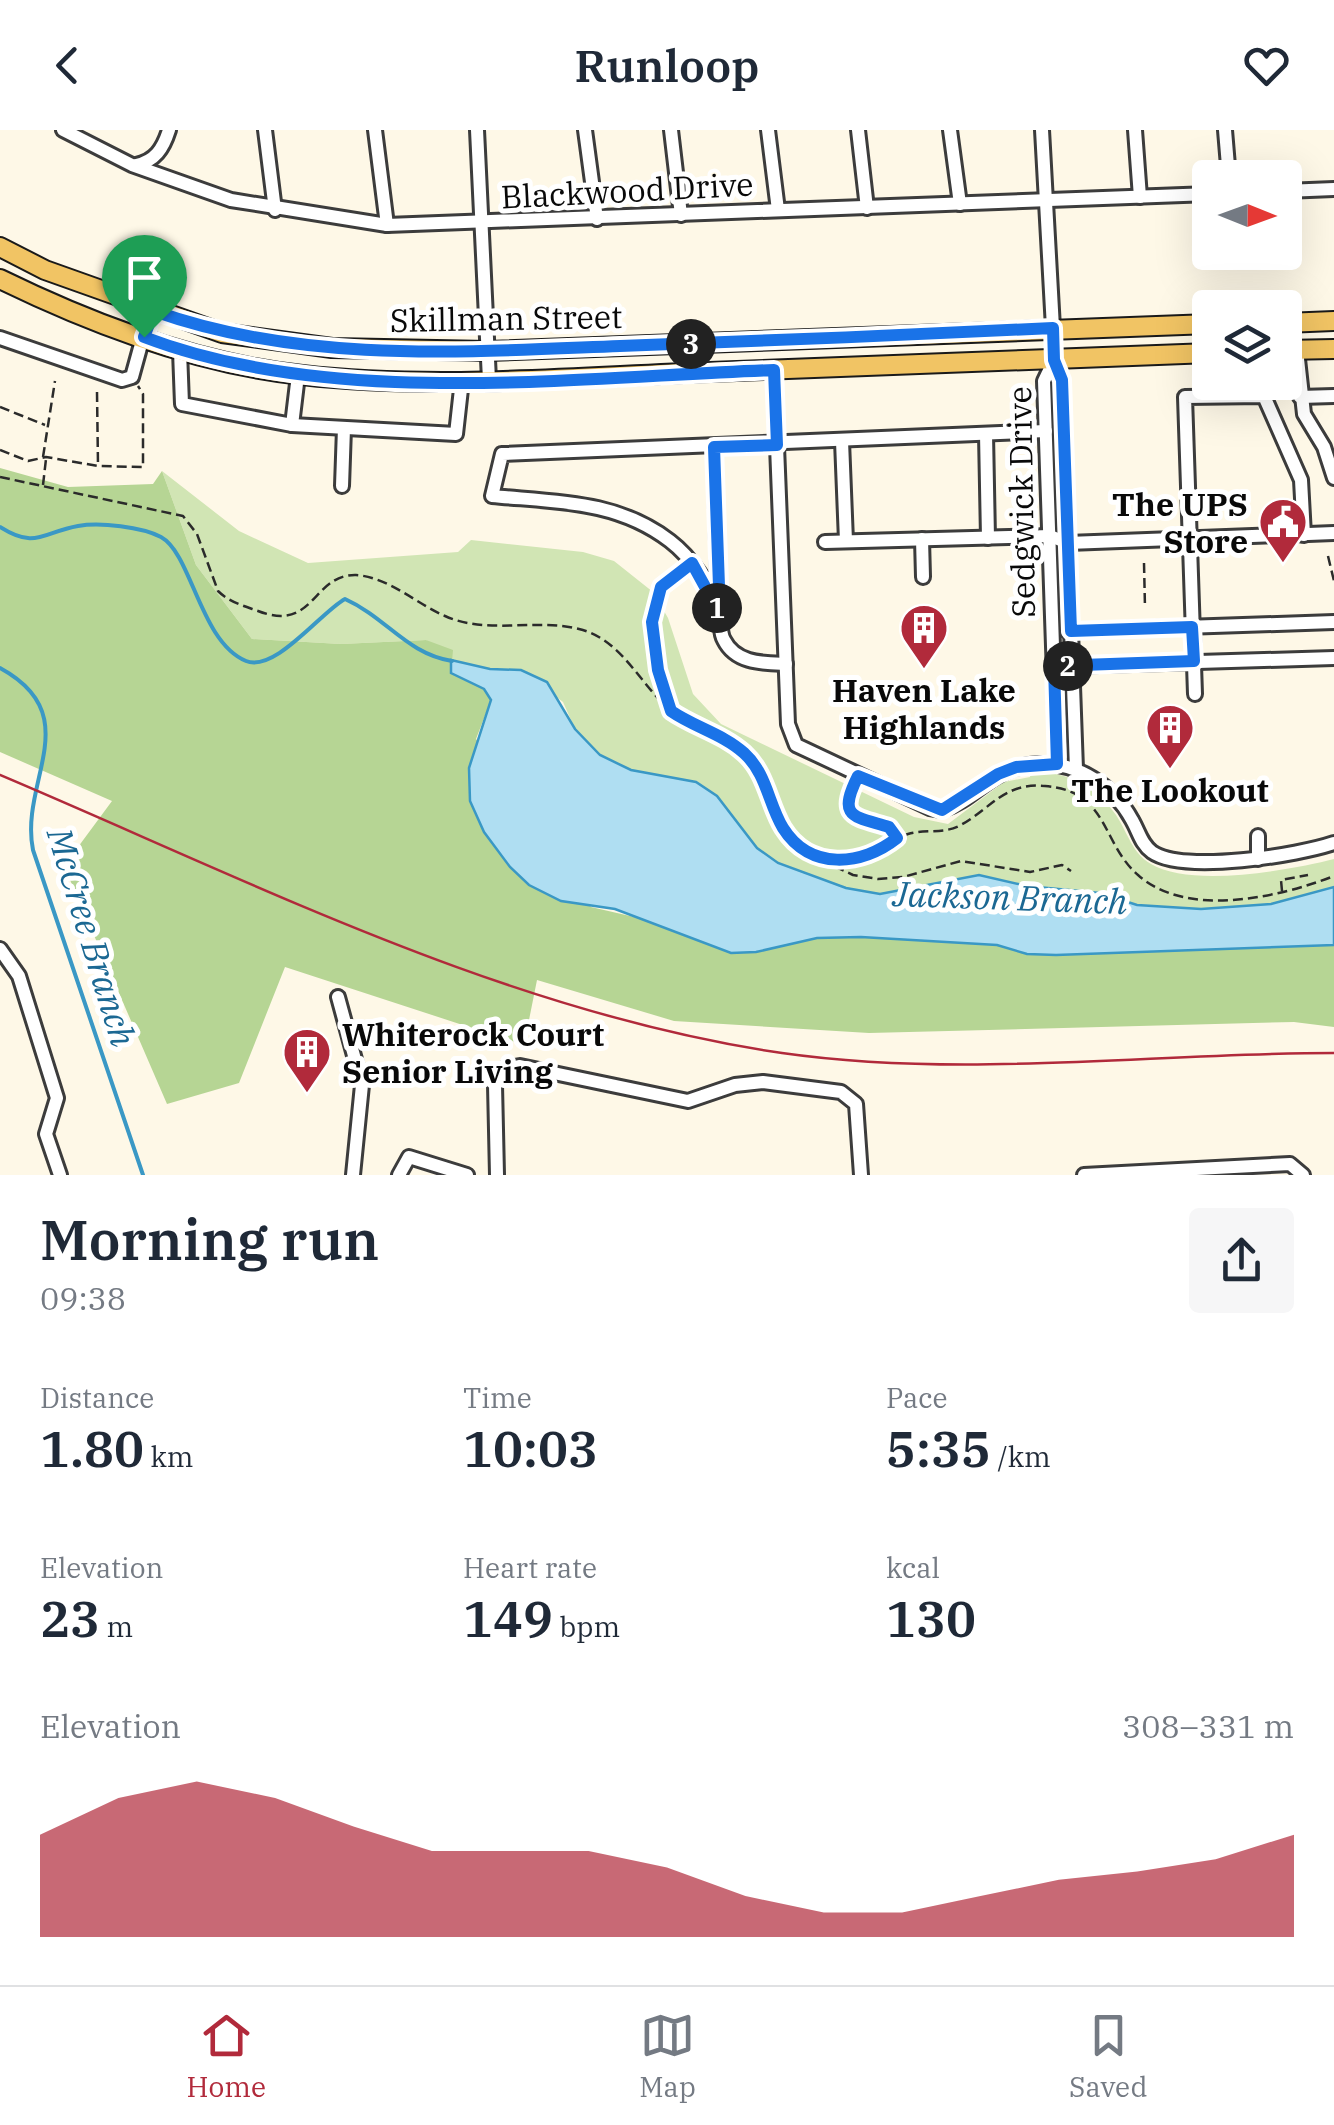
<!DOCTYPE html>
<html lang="en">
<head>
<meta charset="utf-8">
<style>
	body { margin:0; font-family:"IBM Plex Serif",serif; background:#f6f6f7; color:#1f2937; height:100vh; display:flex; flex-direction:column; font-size:38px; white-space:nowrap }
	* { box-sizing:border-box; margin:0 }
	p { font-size:32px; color:#747a83 }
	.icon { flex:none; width:55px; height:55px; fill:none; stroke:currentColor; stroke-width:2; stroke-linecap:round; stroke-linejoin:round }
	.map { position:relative; height:1045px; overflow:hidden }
	.panel { display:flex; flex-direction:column; background:#fff; flex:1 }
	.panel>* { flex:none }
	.needle { width:65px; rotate:91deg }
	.controls { position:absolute; left:1192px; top:30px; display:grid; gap:20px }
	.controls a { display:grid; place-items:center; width:110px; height:110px; border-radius:10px; background:#fff; box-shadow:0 10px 40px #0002; font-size:50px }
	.pin { position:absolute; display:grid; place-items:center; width:85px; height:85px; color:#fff; margin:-102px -42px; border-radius:50% 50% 50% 0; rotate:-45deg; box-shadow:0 0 10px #0007 }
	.pin .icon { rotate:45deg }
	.km { position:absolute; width:50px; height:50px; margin:-25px; border-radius:50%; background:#222; color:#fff; font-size:28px; line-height:50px; text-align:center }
	.round { display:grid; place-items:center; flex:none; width:105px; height:105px; border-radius:10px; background:#f6f6f7 }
	.headline { display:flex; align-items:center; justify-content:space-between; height:170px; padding:0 40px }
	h1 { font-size:55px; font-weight:600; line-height:75px }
	.metrics { display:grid; grid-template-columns:repeat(3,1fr); gap:15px; height:170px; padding:10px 40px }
	.metrics div { display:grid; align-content:center }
	.metrics b { font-size:50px; font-weight:600 }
	.metrics small { font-size:28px; font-weight:400 }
	.metrics p { font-size:28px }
	.chart { height:280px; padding:20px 40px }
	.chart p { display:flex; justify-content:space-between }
	.chart svg { width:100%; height:180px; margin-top:10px; fill:#b12a3b; opacity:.7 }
	header { display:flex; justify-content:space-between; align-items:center; height:130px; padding:0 40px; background:#fff; font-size:45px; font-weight:600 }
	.tab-bar { display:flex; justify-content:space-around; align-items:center; height:140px; border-top:2px solid #e0e1e3; background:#fff; font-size:28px; color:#747a83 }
	.tab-bar a { display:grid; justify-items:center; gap:5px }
	.tab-bar .current { color:#b12a3b }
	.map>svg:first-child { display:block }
	.green { fill:#d1e5b4 }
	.forest { fill:#b6d594 }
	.water { fill:#afdef2; stroke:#3a98c5; stroke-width:2.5 }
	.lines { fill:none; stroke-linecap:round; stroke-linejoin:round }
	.stream { stroke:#3a98c5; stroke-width:4 }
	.minor-casing { stroke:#3c3c3c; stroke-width:18 }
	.major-casing { stroke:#1a1a1a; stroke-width:22 }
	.path { stroke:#2b2b2b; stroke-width:2.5; stroke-dasharray:10 5; stroke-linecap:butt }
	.minor { stroke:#fff; stroke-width:12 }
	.major { stroke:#f1c464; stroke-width:18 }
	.tram { stroke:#b12a3b; stroke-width:2.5 }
	.route-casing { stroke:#fff; stroke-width:20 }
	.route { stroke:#1a73e8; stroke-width:12 }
	.labels { text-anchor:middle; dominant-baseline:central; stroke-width:10; stroke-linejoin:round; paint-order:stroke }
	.street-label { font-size:32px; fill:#090909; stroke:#fff }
	.poi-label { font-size:32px; font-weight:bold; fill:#090909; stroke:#fff }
	.water-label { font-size:35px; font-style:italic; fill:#1b6893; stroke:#fff }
</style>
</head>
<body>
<header><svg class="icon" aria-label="back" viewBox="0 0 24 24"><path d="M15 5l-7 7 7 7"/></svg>Runloop<svg class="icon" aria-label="heart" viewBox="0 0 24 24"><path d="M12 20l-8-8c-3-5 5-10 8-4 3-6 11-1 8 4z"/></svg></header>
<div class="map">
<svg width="1334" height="1045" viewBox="0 0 1334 1045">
	<rect width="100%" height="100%" fill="#fef8e7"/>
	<!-- green -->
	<path class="green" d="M162,341L239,401L308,433L458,422L471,410L583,422L614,431L653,462L668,488L693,564L721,594L914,687L948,694L1004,652L1030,647L1031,642C1067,641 1095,655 1116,685C1128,703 1132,723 1151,734C1191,758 1291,740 1334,729V757L1271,774L1201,779L1136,775L1100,763L1027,756L979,745L880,764L846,758L778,733L757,718L717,666L696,652L631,640L600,625L575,599L563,572L521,540L490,539L451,530L426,510L341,514L252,509L196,435Z"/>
	<!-- forest -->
	<polygon class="forest" points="0,338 68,357 153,354 162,341 196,435 252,509 341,514 426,510 453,520 451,543 484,559 491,570 476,609 591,777 656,792 731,823 756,822 817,808 861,807 997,815 1027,824 1056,825 1334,815 1334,897 1294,892 869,903 674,891 537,850 524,915 285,837 239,953 167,974 64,736 112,671 0,622"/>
	<!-- water -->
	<polygon class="water" points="451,530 490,539 521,540 547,552 575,599 600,625 631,640 696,652 717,666 757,718 778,733 846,758 880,764 979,745 1027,756 1100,763 1137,775 1201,779 1271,774 1334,757 1334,815 1056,825 1027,824 997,815 861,807 817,808 756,822 731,823 615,779 561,771 529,755 510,737 484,702 470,671 469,638 491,570 484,559 451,543"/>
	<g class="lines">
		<!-- stream -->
		<g class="stream">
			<path d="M0,397C36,420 43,402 78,396C100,392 142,397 161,407C192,424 200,512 246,531C275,543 321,482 345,469C387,488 407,524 452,531"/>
			<path d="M0,538C88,586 19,651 33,720L143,1045"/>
		</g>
		<!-- minor casing -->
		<g class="minor-casing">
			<g id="minor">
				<polyline points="63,0 132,35 231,70 387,95 1210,64"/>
				<polyline points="265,0 275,80"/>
				<polyline points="375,0 387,95"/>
				<polyline points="477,0 489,250"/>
				<polyline points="585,0 597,89"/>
				<polyline points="671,0 681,85"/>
				<polyline points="768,0 778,80"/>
				<polyline points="858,0 867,78"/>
				<polyline points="950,0 960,74"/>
				<polyline points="1042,0 1053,198"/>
				<polyline points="1135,0 1140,67"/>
				<polyline points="1225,0 1229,48"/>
				<path d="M136,35C155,31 163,19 169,0"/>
				<polyline points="1285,61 1334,59"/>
				<polyline points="0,208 122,250 132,247 143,207"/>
				<polyline points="1297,220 1304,284 1324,317 1334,348"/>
				<polyline points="180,221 182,274 292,295 456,304 462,250"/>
				<polyline points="1054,230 1062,250 1076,639"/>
				<polyline points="1054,230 1044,251 1057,634"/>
				<path d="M774,240L788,594L796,615L930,678L942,680C979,668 989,637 1038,634C1077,632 1113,655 1132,690C1139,702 1141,714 1152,722C1183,744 1299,725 1334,713"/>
				<polyline points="1300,267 1334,266"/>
				<polyline points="292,295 298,245"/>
				<polyline points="986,304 988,408"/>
				<polyline points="842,311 846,411"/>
				<polyline points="714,317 719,474"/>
				<polyline points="342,356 344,298"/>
				<polyline points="922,409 923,447"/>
				<polyline points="825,412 1050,406 1068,413 1334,403"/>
				<polyline points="1067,501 1334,492"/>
				<path d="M786,534C764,533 736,534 724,510C719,502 722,489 718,480C709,454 692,428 670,411C617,370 555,372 492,366L502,324L1046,301"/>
				<polyline points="1067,536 1334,528"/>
				<polyline points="1195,564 1185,267 1264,266 1301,350 1304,405"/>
				<polyline points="1258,706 1258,729"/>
				<polyline points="0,819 19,846 57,968 46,1004 60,1045"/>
				<polyline points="338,867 362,955 353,1045"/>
				<polyline points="399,1045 409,1027 467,1045"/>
				<polyline points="497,1045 495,955 504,939 520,936 688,971 735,955 763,952 841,962 856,974 861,1045"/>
				<polyline points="1084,1045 1290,1034 1303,1045"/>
			</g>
		</g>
		<!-- major casing -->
		<g class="major-casing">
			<g id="major">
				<polyline points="0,117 45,140 222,203 332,218 488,221 1210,194"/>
				<path d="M0,149C94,195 197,234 302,245C436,260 575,247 710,242C877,236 1044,230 1210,223"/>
				<polyline points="1285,193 1334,191"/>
				<polyline points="1285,220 1334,219"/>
			</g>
		</g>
		<!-- path -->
		<g class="path">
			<polyline points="97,262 98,335"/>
			<polyline points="0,277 45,295"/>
			<polyline points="0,320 28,331 46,327 98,336 143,337 143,264 138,256"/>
			<polyline points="43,327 55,251"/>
			<path d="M0,347L183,386L197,404L218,461C229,472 244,476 258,481C315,503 312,444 356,445C388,447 417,474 445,486C487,505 536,488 579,499C624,510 640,557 674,583C700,602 735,608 755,635C778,666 775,709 816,727C854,742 876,714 908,704C925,699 943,704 959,696C991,679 1004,652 1045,656C1109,661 1101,713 1138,745C1187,789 1280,767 1334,746"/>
			<polyline points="43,355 46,329"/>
			<polyline points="1328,426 1334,451"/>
			<polyline points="1144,433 1145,478"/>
			<path d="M670,579C655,535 636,472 681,441"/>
			<path d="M853,656C837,688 865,690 889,697L897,708"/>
			<polyline points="821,730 853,745 878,749 903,747 961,731 1030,742 1062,735 1071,741"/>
			<polyline points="1282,761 1281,750 1308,745"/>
		</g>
		<!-- minor -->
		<use href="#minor" class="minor"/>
		<!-- major -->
		<use href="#major" class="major"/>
		<!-- tram -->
		<path class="tram" d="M0,645C253,752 508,883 782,923C964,949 1151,923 1334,923"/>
	</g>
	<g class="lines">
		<!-- route casing -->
		<g class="route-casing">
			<path id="route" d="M154,181C303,234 464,222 620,216C764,211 909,205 1053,198L1054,230L1062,250L1071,501L1192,497L1194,531L1054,536L1057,634L1016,637L998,644L942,680L858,646C837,688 853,686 889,697L897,708C862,736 810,741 783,698C768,673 767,644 744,623C723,604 694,597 671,581L658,540L652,492L661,457L692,433L720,484L714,317L777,315L774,240C575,247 332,279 144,207Z"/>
		</g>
		<!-- route -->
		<use href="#route" class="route"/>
	</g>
	<!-- icons -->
	<defs>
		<g id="civic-pin" transform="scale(2.5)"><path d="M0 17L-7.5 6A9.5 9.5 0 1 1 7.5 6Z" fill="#b12a3b" stroke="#fff"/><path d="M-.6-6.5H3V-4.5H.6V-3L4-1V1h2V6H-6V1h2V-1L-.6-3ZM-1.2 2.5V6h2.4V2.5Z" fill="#fff"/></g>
		<g id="building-pin" transform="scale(2.5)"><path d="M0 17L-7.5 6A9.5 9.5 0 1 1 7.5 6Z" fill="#b12a3b" stroke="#fff"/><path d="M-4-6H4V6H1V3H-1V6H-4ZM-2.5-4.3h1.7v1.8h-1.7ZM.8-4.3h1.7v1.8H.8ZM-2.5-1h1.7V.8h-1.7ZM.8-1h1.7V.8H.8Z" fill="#fff"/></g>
	</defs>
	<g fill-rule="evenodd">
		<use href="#civic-pin" x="1283" y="392"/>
		<use href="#building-pin" x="924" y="498"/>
		<use href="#building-pin" x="1170" y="598"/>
		<use href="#building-pin" x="307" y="922"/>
	</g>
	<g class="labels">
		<!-- street labels -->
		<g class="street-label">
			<text transform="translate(627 60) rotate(-3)">Blackwood Drive</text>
			<text transform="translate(506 188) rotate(-1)">Skillman Street</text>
			<text transform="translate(1021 372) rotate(-91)">Sedgwick Drive</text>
		</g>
		<!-- poi labels -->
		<g class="poi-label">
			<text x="1248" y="374" text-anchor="end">The UPS<tspan x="1248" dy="37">Store</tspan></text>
			<text x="924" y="560">Haven Lake<tspan x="924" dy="37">Highlands</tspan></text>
			<text x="1170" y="660">The Lookout</text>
			<text x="342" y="904" text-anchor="start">Whiterock Court<tspan x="342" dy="37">Senior Living</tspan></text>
		</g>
		<!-- water labels -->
		<g class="water-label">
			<text transform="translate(1010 767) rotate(2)">Jackson Branch</text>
			<text transform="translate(92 807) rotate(73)">McCree Branch</text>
		</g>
	</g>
</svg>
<div class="controls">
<a><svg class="needle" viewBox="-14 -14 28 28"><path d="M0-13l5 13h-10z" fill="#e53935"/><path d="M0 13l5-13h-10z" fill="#747a83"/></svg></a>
<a><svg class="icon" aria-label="layers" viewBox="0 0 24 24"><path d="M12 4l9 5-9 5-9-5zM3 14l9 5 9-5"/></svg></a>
</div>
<div class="pin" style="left:144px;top:207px;background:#1e9e55"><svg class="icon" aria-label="arrive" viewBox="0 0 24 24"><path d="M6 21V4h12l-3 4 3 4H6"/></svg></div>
<b class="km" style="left:717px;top:478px">1</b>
<b class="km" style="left:1068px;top:536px">2</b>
<b class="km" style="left:691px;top:214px">3</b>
</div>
<section class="panel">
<div class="headline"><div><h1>Morning run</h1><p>09:38</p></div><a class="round"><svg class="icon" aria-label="share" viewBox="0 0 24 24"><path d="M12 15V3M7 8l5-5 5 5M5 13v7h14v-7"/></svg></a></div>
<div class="metrics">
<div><p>Distance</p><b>1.80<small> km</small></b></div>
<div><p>Time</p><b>10:03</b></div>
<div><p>Pace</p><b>5:35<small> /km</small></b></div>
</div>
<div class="metrics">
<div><p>Elevation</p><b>23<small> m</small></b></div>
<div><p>Heart rate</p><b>149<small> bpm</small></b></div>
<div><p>kcal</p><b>130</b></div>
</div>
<div class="chart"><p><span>Elevation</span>308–331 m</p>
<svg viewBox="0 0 160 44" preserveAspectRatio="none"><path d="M0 44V19L10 10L20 6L30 10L40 17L50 23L60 23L70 23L80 27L90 34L100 38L110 38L120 34L130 30L140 28L150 25L160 19V44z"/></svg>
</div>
</section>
<nav class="tab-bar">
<a class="current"><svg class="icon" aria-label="home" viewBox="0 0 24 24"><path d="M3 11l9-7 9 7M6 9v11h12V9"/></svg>Home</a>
<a><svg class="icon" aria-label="map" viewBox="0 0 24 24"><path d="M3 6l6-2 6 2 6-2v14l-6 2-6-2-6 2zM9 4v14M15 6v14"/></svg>Map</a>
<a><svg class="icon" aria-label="saved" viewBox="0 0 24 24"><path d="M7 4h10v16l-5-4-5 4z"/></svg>Saved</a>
</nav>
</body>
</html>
